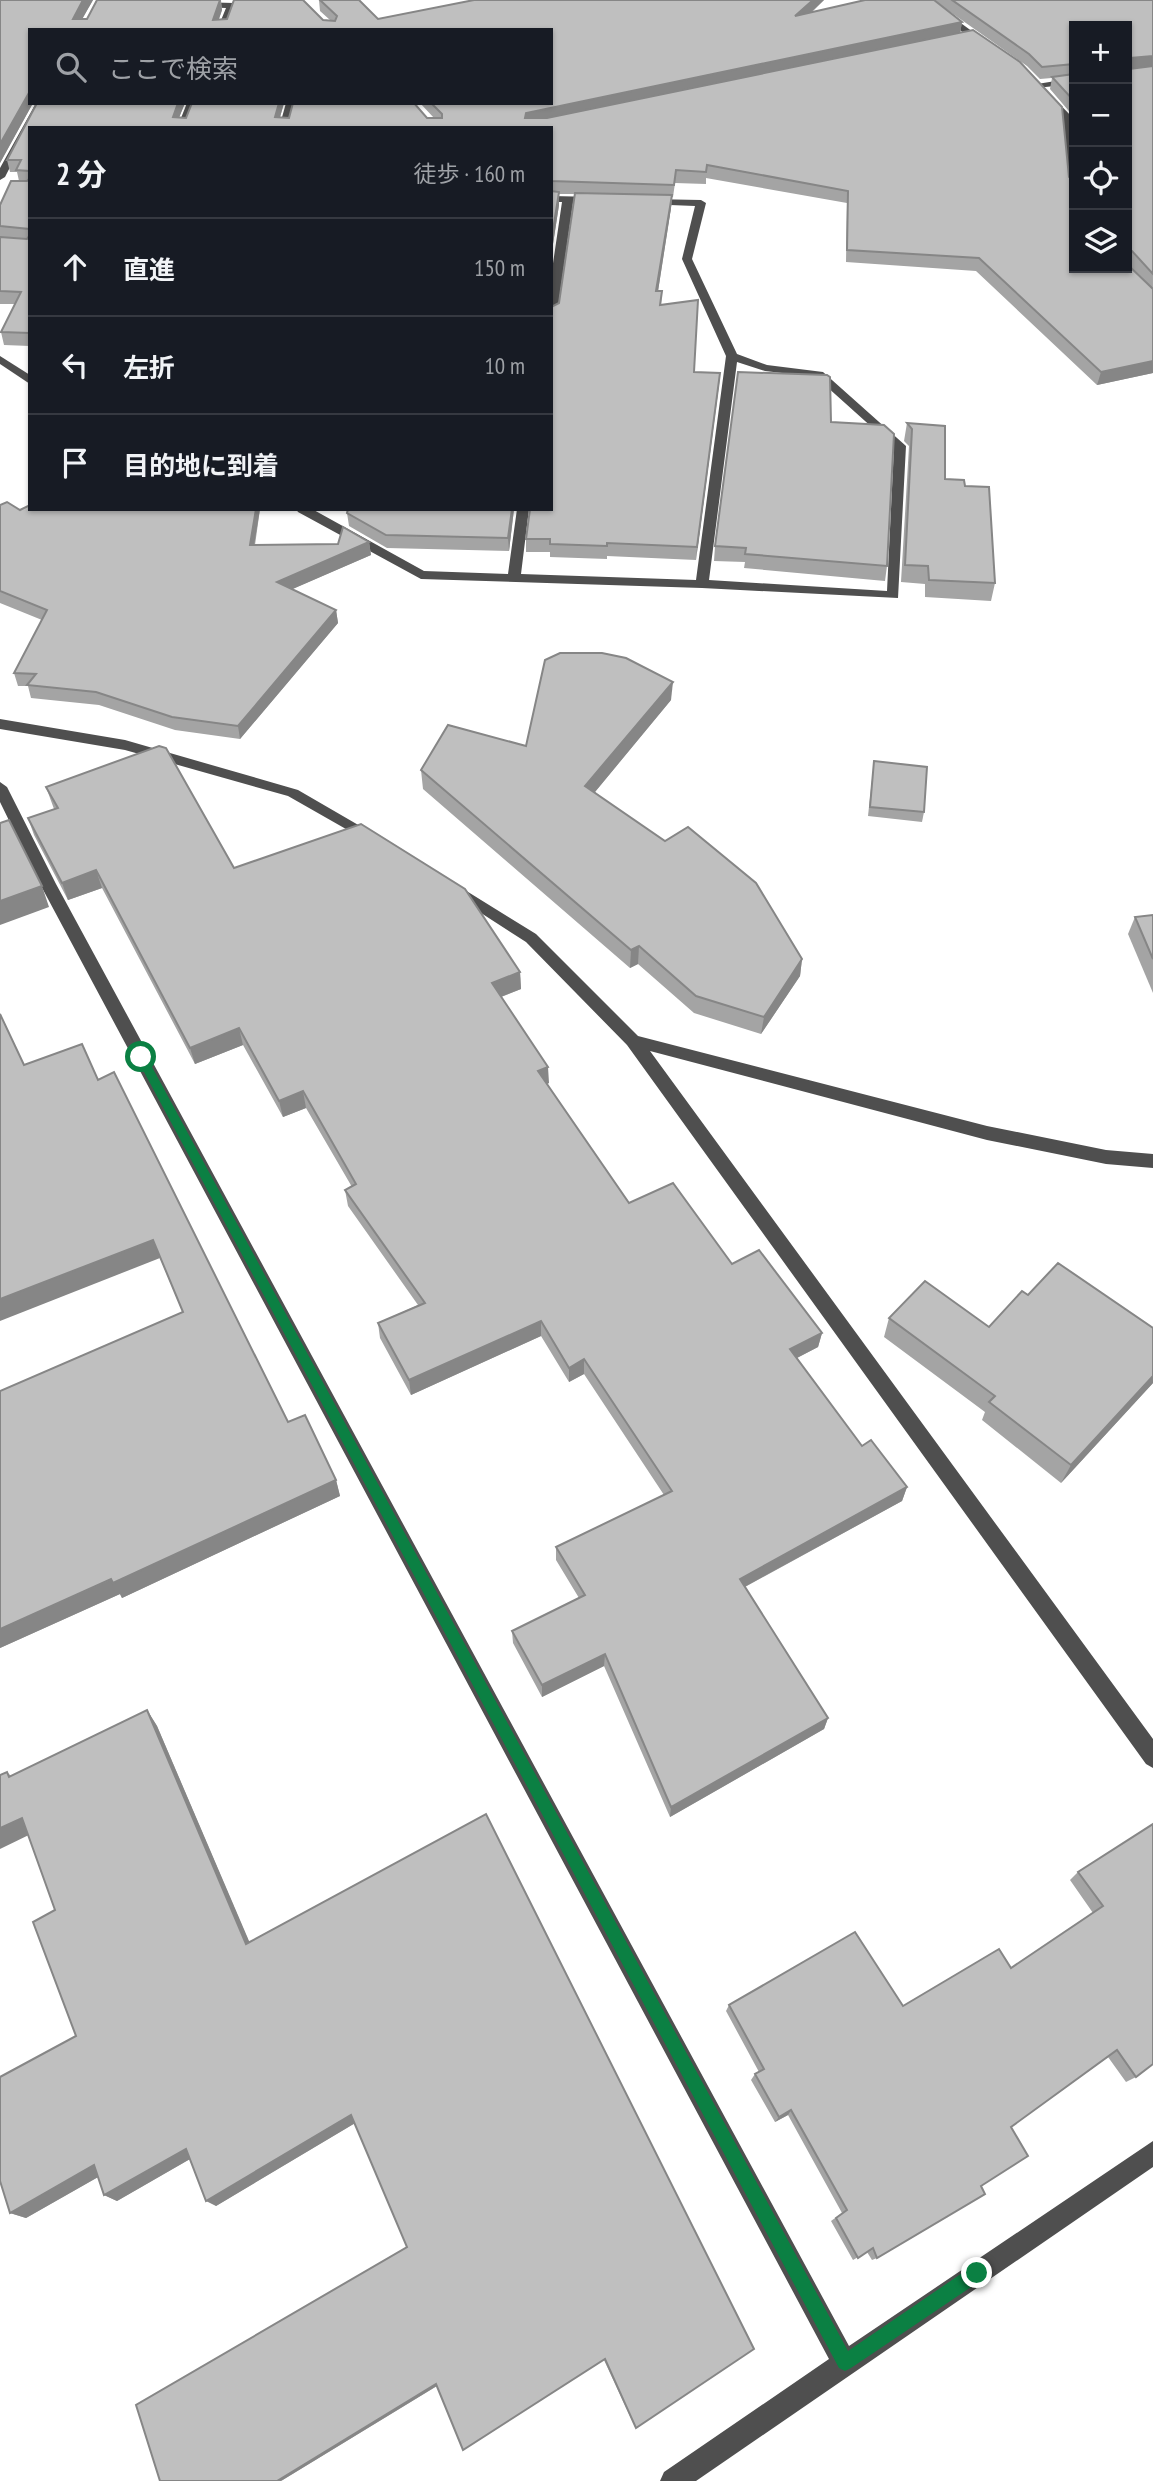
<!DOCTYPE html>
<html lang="ja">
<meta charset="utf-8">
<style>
:root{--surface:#171b24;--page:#20242c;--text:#f1f3f6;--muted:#9ea1a6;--line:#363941}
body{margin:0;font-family:"PT Sans Narrow","Noto Sans JP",sans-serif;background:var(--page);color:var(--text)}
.controls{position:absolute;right:21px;top:21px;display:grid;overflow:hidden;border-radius:0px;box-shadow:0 2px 5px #0004}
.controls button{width:63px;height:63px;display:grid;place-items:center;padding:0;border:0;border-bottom:2px solid var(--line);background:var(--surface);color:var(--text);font:35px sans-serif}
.stop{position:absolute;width:21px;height:21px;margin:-16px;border:5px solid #0b8043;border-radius:50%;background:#fff}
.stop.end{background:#0b8043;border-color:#fff;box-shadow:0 2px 7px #0008}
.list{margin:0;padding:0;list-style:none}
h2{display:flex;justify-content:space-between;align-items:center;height:91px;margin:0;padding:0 28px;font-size:30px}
h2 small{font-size:23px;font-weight:400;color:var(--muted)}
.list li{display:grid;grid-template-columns:46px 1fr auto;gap:21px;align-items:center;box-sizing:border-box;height:98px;padding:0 28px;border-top:2px solid var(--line)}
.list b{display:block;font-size:26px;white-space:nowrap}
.list em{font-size:23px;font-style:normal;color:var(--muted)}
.icon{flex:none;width:38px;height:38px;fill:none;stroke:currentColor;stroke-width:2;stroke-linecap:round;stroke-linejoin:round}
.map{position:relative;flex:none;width:1153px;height:2481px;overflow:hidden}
.search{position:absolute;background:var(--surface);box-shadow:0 2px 5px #0004;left:28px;top:28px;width:525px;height:77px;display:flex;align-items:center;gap:18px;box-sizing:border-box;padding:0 24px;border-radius:0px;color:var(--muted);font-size:26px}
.panel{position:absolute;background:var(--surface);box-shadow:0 2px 5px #0004;left:28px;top:126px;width:525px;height:385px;border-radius:0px}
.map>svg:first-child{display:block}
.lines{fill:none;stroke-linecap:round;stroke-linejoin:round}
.minor{fill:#4f4f4f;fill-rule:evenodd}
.wall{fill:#a4a4a4;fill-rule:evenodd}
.shaded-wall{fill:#868686}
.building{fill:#bfbfbf;stroke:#868686;stroke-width:2}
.route{fill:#0b8043}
</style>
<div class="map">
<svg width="1153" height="2481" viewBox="0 0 1153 2481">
<rect width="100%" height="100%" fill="#fff"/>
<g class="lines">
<g class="minor">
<path d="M919,0H929L991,45L983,47Z"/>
<path d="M196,2L234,3L226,30H217L226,8L199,7L196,6Z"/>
<path d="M1074,78V84L1036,88L1031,85Z"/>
<path d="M1044,94H1050L1072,117L1074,192L1069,189L1062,118L1044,98Z"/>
<path d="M36,103H46L30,128L5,177L0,180V168Z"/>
<path d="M187,103H197L187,128H177Z"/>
<path d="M286,103H296L289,128H279Z"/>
<path d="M551,196L597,197L602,200L597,203H573L557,315L551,318V277L562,202H551Z"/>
<path d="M649,199L701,200L706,203L692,259L737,354L767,365L823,372L906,446L898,598L702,588L421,579L298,512L296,509H312L424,571L508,574L517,509H529L521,574L696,580L726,356L682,259L695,206L645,204V200ZM737,362L765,371L816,377L894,447L887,591L709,580Z"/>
<path d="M0,356L30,375V384L0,364Z"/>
<path d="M0,719L125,740L298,790L379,837L377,841H367L288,796L125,750L0,729Z"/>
<path d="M0,782L7,787L56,884L849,2346L1153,2141V2167L696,2481H660L664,2472L829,2359L40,884L0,802Z"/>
<path d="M452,882L536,934L638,1036L987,1126L1106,1150L1153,1154V1168L1106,1164L987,1140L650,1051L1153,1739V1768L1146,1764L627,1045L526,942L447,891L444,887L447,883Z"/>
</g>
</g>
<g class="wall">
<path d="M0,0H93L82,19H87L97,0H221L222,10L219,19H227L233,1V0H303L323,20H330L320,11L319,0H359L378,19L474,0H824L811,13L865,0H1153V373L1097,385L976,271L846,262L847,203L706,178V184L675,183L673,197H672L671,208L658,291H662L661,305L698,300L694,372L720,373L696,560L607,556V559L550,557V552H526V539L530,509H551V307L559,303L575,194H559V205L551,257V128H30V346L4,345L1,332L15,304H0V205L11,181H19L17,172H10L7,160L37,103H185L179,117L186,118L192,103H284L280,117L289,118L293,103H414L427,118H434L420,103H551V30H30V103H33L0,163ZM939,4L1027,66L1040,79L1052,78L1050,89L1074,117V26H1127V268H1074V180L1069,177L1062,107L1020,62L973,30L960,33L962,22Z"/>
<path d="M831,422L887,566L885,581L744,568L745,562L714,561L715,546Z"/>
<path d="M907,423L945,426V479L965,486L995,583L991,601L925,597V584L901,582L909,446L904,441Z"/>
<path d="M0,505L20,510L30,509H260L255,545L338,544L369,542L371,555L292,589L336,610L338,623L240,739L175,730L99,705L31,698L28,686H18L14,673L42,620L0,603Z"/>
<path d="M514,509L509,551L387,548L349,526L347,513Z"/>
<path d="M671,700L595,792L802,959L800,976L761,1034L694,1013L638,964L630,968L423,789L421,770L526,746Z"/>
<path d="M874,761L924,812L922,822L868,816Z"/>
<path d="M46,787L234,868L520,972L521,989L501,997L549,1083L547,1084L629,1203L732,1264L822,1333L818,1347L797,1358L862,1446L907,1487L902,1501L745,1587L828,1718L824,1729L670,1817L604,1666L542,1697L513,1643L512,1631L579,1598L556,1560V1547L664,1495L584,1374L569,1382L541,1336L411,1395L380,1338L378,1323L418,1305L348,1206L345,1190L352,1187L306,1108L283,1117L243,1045L195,1064L102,888L68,900L34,835L28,818L54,809Z"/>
<path d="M1153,915V993L1128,934L1135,917Z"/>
<path d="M24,1065L98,1080L288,1422L336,1480L340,1496L122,1598L120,1594L0,1648V1391L183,1313L160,1258Z"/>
<path d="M1028,1295L1153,1328V1383L1061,1483L982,1420L985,1412L884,1337L889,1318L989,1327Z"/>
<path d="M147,1710L157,1726L249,1942L486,1814L636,2428L635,2427L604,2360L437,2386L281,2481L407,2247L355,2123L216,2206L190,2159L117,2201L104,2195L98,2177L26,2218L10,2213L76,2036L55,1910L28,1835L7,1772L11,1776Z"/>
<path d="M1153,1824L1136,2077L1126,2082L1108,2057L1011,2127L981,2186L877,2258L872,2260L867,2252L853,2260L831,2221L842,2213L788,2115L775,2122L751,2080L755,2074L759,2072L726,2011L729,2005L903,2006L1011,1968L1093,1913L1070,1880L1078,1872Z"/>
</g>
<g class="shaded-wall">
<path d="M83,0H93L76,30L73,19Z"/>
<path d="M220,0L222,10L215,30L213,20Z"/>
<path d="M813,0H824L794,28L795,16Z"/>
<path d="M962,22L960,34L526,125L525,118L526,113Z"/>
<path d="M1153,56V67L1127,70V61L1130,58Z"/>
<path d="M30,91V103H33L0,163V144Z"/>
<path d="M178,103H185L175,128L173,117Z"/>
<path d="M279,103H284L277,128L275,117Z"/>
<path d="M559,192V205L551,257V243Z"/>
<path d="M672,195L671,208L656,304V291Z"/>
<path d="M1132,251L1129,264L1127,265V252Z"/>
<path d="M1153,361V373L1097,385L1101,372Z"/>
<path d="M720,373L719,385L696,560L697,547Z"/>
<path d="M256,509H260L252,558L250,545Z"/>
<path d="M512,509H514L509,551L508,538Z"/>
<path d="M369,542L371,555L279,595L277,582Z"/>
<path d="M336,610L338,623L240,739L238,726Z"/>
<path d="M673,682L671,700L585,804V786Z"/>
<path d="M96,870L102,888L68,900L62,883Z"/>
<path d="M42,886L49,907L0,925V901Z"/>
<path d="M639,946L638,964L630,968L631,950Z"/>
<path d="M802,959L800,976L761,1034L764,1017Z"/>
<path d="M520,972L521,989L493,1000L492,983Z"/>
<path d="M239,1028L243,1045L195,1064L190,1048Z"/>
<path d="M548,1067L549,1083L538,1087V1071Z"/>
<path d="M303,1091L306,1108L283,1117L279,1101Z"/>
<path d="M153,1240L160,1258L0,1321V1299Z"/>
<path d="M541,1321V1336L411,1395L409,1380Z"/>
<path d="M822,1333L818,1347L787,1363L790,1349Z"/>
<path d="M584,1359V1374L569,1382V1368Z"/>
<path d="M1153,1376V1383L1061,1483L1071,1465Z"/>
<path d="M336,1480L340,1496L122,1598L120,1594L0,1648V1629Z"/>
<path d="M907,1487L902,1501L737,1591L740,1579Z"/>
<path d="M605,1654L604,1666L542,1697V1685Z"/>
<path d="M147,1710L157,1726L255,1955L246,1944Z"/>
<path d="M828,1718L824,1729L670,1817L671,1807Z"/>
<path d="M22,1818L35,1832L0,1849V1828Z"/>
<path d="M791,2110L788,2115L775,2122L779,2117Z"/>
<path d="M351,2115L357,2122L216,2206L206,2201Z"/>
<path d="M186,2149L197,2155L117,2201L104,2195Z"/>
<path d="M94,2165L107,2172L26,2218L10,2213Z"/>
<path d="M436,2384H440L281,2481H277Z"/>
</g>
<g class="building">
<path d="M0,0H83L73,19H87L97,0H220L213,20L227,19L234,0H303L323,20L335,21L337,16L320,0H359L378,19L474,0H813L795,16L865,0H934L962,22L526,113L525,118H547L973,30L1020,62L1062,107L1069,177L1074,180V268H1127V264L1153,289V361L1101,372L979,258L847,250L848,191L707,165L706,172L676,170L674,185L551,181V128H30V333L1,332L21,292L0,291V237L27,239L29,236V229L0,226V205L11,181H27L30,178L29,171L16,170L21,160H7L37,103H178L173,117L186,118L192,103H279L275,117L289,118L293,103H414L427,118H442V114L431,103H551V30H30V91L0,144Z"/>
<path d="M952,0H1153V56L1130,58L1127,61L1130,69L1153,66V274L1132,251L1127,252V26H1074V64L1042,67L1029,54Z"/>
<path d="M1074,74V101L1052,77Z"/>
<path d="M551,191L559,192L551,243Z"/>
<path d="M575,193L672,195L656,291H662L660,305L698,300L694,372L720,373L697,547L607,543V546L550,544V539H526L530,509H551V307L559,303Z"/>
<path d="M738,372L827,375L830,377L831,422L884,425L894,434L887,566L745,554L746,548L715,546Z"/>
<path d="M907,423L945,426V479L964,480L965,486L989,487L995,583L929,580L928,566L905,565L912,429Z"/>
<path d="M7,502L20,510L30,505V509H256L250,545L338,544L343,527L369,542L277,582L336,610L238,726L172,717L96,692L27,685L36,674L14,673L47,610L0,591V505Z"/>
<path d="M348,509H512L508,538L386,535L347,513Z"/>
<path d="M560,653H602L626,658L673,682L585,786L665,841L688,827L756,883L802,959L764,1017L696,996L639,946L631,950L421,770L448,725L526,746L545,660Z"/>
<path d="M159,746L166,748L234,868L361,824L465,889L520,972L492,983L548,1067L538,1071L629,1203L673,1183L732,1264L759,1250L822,1333L790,1349L862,1446L871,1440L907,1487L740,1579L828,1718L671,1807L605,1654L542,1685L512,1631L585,1595L556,1547L672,1491L584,1359L569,1368L541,1321L409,1380L378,1323L425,1303L345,1190L356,1184L303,1091L279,1101L239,1028L190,1048L96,870L62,883L28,818L58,808L46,787Z"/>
<path d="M874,761L927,767L924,812L870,807Z"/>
<path d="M9,820L42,886L0,901V823Z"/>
<path d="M1153,915V959L1135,917Z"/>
<path d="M0,1014L24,1065L82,1044L98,1080L114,1072L288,1422L305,1415L336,1480L113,1583L111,1579L0,1629V1391L183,1312L153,1240L0,1299Z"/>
<path d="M1058,1263L1153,1328V1376L1071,1465L989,1402L995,1396L889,1318L925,1281L989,1327L1022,1291L1028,1295Z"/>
<path d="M147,1710L246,1944L486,1814L754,2349L636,2428L605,2359L463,2450L436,2384L277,2481H160L136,2405L407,2247L351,2115L206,2201L186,2149L104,2195L94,2165L10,2213L0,2181V2077L76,2036L33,1922L55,1910L22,1818L0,1828V1775L7,1772L9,1777Z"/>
<path d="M1153,1824V2064L1136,2077L1117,2050L1011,2127L1028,2156L981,2186L985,2194L877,2258L873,2248L858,2258L836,2218L847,2210L791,2110L779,2117L755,2074L764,2069L729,2005L855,1932L903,2006L999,1949L1011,1968L1103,1906L1078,1872Z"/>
</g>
<path class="route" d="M141,1053L145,1054L848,2351L971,2267L977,2265L983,2267L985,2273L983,2279L851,2368L845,2371L839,2368L136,1057Z"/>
</svg>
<div class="controls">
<button>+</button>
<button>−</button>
<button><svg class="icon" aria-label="locate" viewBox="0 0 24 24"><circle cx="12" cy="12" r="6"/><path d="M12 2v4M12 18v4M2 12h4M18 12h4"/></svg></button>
<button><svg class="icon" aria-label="layers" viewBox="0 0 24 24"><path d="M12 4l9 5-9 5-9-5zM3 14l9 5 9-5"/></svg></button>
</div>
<div class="stop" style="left:141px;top:1057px"></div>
<div class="stop end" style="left:977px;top:2273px"></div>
<div class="search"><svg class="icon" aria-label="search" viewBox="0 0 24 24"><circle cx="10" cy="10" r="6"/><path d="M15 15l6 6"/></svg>ここで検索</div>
<section class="panel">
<h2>2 分<small>徒歩 · 160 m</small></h2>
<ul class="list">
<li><svg class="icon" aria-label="ahead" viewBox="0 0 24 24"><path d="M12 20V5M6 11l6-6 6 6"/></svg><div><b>直進</b></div><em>150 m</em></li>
<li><svg class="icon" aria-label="left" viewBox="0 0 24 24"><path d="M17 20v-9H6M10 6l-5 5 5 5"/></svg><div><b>左折</b></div><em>10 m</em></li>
<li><svg class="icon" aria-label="arrive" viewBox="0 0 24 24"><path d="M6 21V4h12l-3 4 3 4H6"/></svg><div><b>目的地に到着</b></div></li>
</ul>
</section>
</div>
